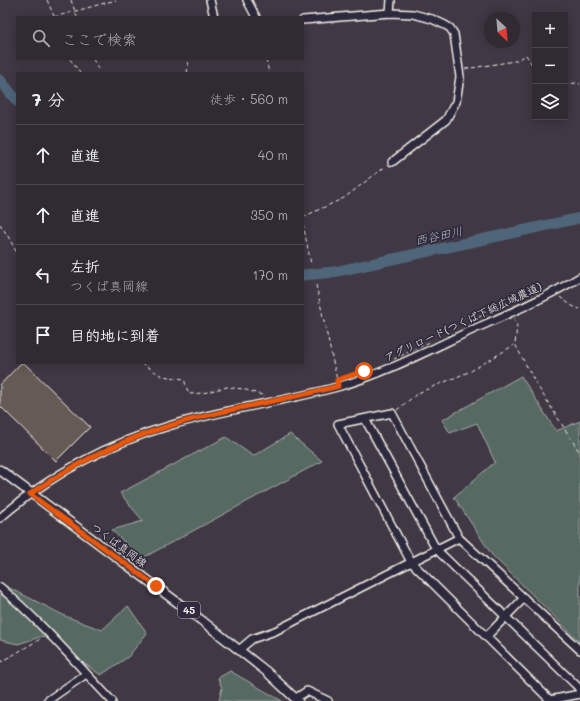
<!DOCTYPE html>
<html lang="ja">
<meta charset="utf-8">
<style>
:root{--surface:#302a33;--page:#38323b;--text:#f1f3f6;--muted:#a8a7ac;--line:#4b464e}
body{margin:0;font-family:Mali,"Klee One",sans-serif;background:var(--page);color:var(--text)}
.controls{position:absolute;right:12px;top:12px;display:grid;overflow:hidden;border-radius:0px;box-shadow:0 2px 10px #0003}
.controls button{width:36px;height:36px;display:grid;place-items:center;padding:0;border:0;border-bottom:1px solid var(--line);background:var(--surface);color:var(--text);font:20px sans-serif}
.compass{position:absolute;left:484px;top:12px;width:36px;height:36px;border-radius:50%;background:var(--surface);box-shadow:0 2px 10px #0003;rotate:154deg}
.stop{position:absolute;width:12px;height:12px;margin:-9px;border:3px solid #ea580c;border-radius:50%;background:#fff}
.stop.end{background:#ea580c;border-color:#fff;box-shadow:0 1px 4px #0008}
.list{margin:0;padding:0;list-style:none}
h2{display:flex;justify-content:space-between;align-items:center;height:52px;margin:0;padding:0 16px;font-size:17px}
h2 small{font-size:13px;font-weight:400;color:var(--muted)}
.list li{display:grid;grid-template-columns:26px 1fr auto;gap:12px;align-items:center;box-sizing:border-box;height:60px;padding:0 16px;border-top:1px solid var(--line)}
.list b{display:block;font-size:15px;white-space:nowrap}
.list p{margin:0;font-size:13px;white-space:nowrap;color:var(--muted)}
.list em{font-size:13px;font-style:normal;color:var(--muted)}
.icon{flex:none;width:22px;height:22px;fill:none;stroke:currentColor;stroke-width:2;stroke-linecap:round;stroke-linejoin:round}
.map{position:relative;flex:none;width:580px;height:701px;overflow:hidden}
.search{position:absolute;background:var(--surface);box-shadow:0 2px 10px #0003;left:16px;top:16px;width:288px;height:44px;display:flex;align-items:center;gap:10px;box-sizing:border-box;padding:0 14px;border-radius:0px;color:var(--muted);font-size:15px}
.panel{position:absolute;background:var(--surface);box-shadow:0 2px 10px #0003;left:16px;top:72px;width:288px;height:292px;border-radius:0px}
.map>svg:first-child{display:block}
.green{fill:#576962;stroke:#a6ada5}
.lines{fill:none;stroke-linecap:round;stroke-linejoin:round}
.river{stroke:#4f667a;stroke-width:11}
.building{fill:#665a55;stroke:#f4f1e8}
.minor-casing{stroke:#f4f1e8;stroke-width:10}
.major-casing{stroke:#f4f1e8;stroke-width:11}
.path{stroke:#f4f1e8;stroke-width:1;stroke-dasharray:4 3;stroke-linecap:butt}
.minor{stroke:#2f2a3d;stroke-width:7}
.major{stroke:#2f2a3d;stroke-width:8}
.route{stroke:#ea580c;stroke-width:5}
.labels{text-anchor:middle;stroke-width:3.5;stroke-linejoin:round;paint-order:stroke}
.shield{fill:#2f2a3d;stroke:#b9b5b5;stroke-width:1}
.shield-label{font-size:10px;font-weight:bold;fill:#f4f1e8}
.street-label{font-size:11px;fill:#f4f1e8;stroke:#2f2a3d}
.water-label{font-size:12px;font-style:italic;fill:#b2b9bc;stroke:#2f2a3d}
</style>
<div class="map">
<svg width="580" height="701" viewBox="0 0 580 701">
<rect width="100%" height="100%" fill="#403844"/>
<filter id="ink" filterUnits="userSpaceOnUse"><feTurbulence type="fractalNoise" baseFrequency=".025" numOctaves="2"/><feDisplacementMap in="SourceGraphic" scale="8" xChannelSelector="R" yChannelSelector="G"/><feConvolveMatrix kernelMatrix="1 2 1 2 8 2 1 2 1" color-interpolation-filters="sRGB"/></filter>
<g filter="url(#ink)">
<g class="green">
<path d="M521,376L556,431L580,421V642L492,555L454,497L495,462L477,423L450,433L442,420Z"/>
<path d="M290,434L322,461L141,559L112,530L143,521L120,493L226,437L253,456Z"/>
<path d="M0,583L65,616L102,630L128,606L147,633L128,657L101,675L43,636L18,644L0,640Z"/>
<path d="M230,671L282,701H219L222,688L218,678Z"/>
</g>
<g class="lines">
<g class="river">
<path d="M0,80L17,101"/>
<path d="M303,275L334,272L580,218"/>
</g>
</g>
<path class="building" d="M21,363H24L90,427L56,461L0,406V385Z"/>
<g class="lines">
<defs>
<g id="minor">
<path d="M210,0L214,17"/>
<path d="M247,0L256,17"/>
<path d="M390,13L391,0"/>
<path d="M303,20L390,13L413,14L432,19L445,25L450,28L454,34L460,77L456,102L453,107L446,120L392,162"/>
<path d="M365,419L436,549L580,689"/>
<path d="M0,518C50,475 109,443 172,425C226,409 282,402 337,387C384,374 427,351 472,330C508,314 546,298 580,277"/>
<path d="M0,587C41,622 75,662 112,701"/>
<path d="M486,637L524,598"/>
<path d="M239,650L252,639L275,631L459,538"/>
<path d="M580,650L459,538L392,413L338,424L411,562L550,700L580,694"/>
<path d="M296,698L307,691L328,701"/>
<path d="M47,701L86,674"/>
</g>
<path id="major" d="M0,470L201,620L267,672L298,701"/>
</defs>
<use href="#minor" class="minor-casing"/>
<use href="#major" class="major-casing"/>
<g class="path">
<path d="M47,0L54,16"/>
<path d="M71,0L77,17"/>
<path d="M54,17L116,0"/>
<path d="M70,59L80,73"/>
<path d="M93,59L98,69"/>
<path d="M266,59L269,73"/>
<path d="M465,69L515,61L526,55L535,69"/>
<path d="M187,73L189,59"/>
<path d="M565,84L576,83L580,84"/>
<path d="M303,217L344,198L386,166"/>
<path d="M0,224L9,238L17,253"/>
<path d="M303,224L311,264"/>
<path d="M316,285L337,380"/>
<path d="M560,297L572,306L580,309"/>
<path d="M514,318L517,326L515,344L535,382L580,453"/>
<path d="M473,322L496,305L508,299L537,293"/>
<path d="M394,359L432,341"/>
<path d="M141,363L162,376L184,379L188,392L190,394L203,393L227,387L243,389L265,396"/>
<path d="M397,410L418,393L471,371L514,345"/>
<path d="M0,661L1,662L42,638"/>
</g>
<use href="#minor" class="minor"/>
<use href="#major" class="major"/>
</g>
</g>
<g class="lines" filter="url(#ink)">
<path class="route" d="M156,586L30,494C74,464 121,440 172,425C226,408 283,401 338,386L337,380L364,371"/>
</g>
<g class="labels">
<rect class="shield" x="178" y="602" width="22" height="16" rx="3"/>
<g class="shield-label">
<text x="189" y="614">45</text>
</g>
<g class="street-label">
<text transform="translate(463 322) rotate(-25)" y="4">アグリロード(つくば下総広域農道)</text>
<text transform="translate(119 545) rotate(36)" y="4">つくば真岡線</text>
</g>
<g class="water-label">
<text transform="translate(439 236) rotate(-12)" y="4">西谷田川</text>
</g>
</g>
</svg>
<div class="controls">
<button>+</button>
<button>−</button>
<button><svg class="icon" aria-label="layers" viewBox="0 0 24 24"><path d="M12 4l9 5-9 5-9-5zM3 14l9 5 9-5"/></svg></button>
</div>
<svg class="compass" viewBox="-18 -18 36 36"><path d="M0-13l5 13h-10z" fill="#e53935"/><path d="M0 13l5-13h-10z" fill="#a8a7ac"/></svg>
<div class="stop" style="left:364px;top:371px"></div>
<div class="stop end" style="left:156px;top:586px"></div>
<div class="search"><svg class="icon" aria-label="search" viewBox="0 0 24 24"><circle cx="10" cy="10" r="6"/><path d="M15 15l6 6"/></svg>ここで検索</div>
<section class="panel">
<h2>7 分<small>徒歩 · 560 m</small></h2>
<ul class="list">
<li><svg class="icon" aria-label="ahead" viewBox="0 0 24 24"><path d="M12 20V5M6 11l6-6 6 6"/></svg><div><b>直進</b></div><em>40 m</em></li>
<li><svg class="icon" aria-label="ahead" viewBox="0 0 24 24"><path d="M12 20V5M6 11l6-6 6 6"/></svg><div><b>直進</b></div><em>350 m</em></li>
<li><svg class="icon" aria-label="left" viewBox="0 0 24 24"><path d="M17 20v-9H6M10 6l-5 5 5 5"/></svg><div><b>左折</b><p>つくば真岡線</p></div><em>170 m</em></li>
<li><svg class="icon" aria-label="arrive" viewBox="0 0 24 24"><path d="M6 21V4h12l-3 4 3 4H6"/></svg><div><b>目的地に到着</b></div></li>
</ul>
</section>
</div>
